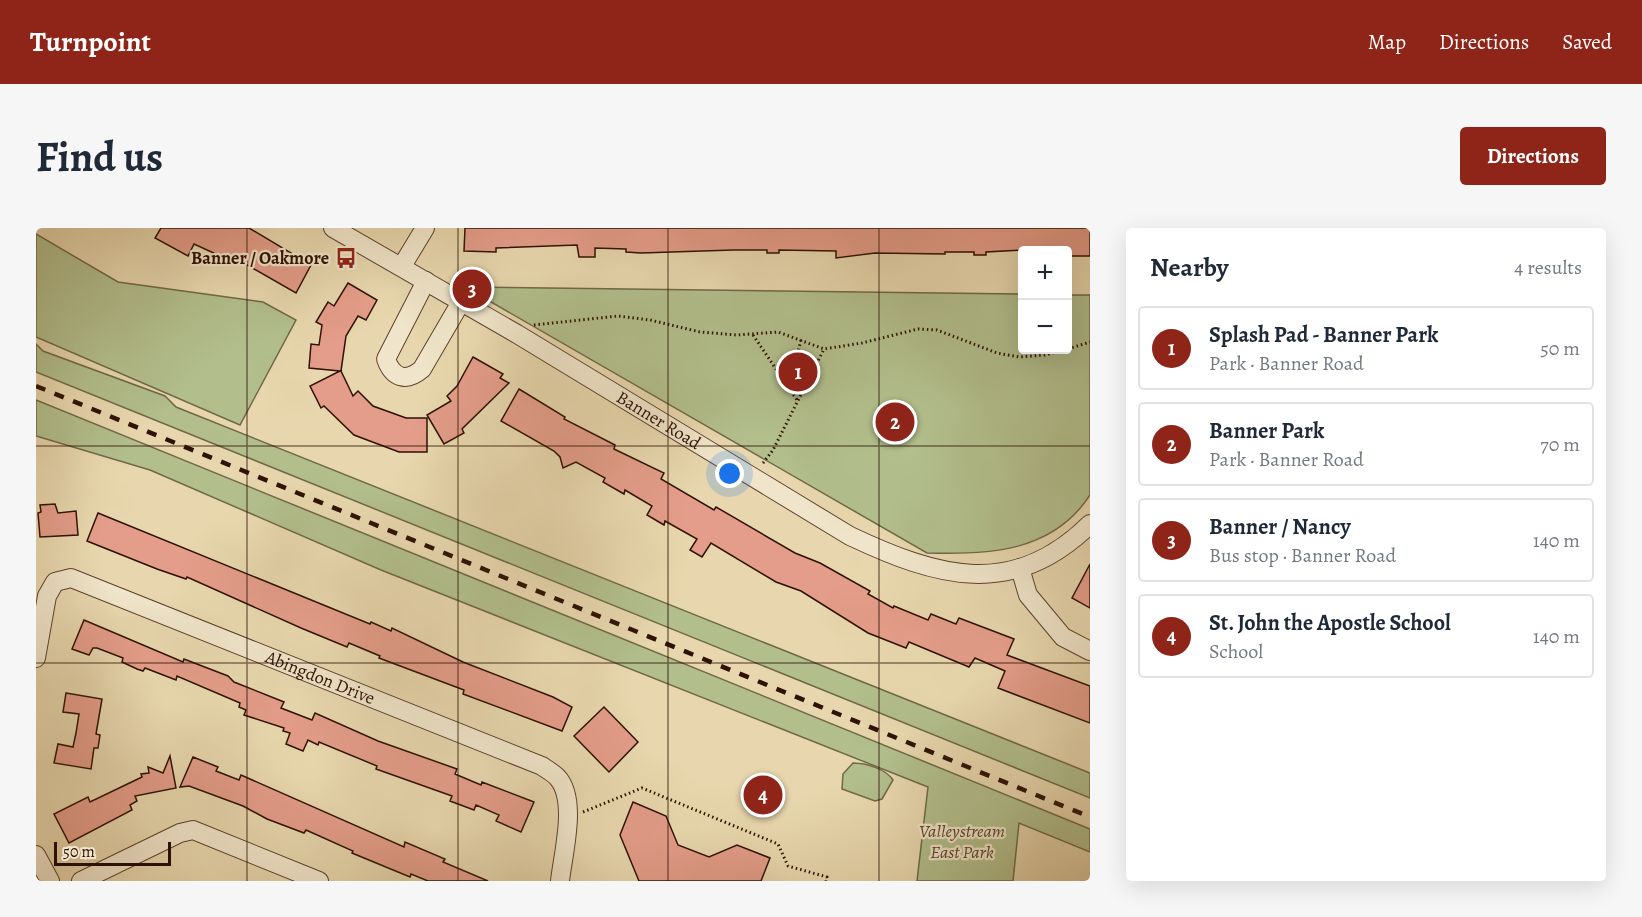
<!DOCTYPE html>
<meta charset="utf-8">
<style>
:root{--surface:#fff;--page:#f6f6f7;--text:#1f2937;--muted:#747a83;--line:#e0e1e3;--accent:#8f2418}
body{margin:0;font-family:Alegreya,serif;background:var(--page);color:var(--text)}
.controls{position:absolute;right:18px;top:18px;display:grid;overflow:hidden;border-radius:6px;box-shadow:0 6px 24px #0002}
.controls button{width:54px;height:54px;display:grid;place-items:center;padding:0;border:0;border-bottom:2px solid var(--line);background:var(--surface);color:var(--text);font:30px sans-serif}
.scale{position:absolute;left:18px;bottom:15px;width:117px;box-sizing:border-box;padding-left:6px;border:3px solid #2e1102;border-top:0;font-size:16px;line-height:21px;white-space:nowrap;color:#2e1102;-webkit-text-stroke:4px #f0e5ca;paint-order:stroke}
.you{position:absolute;left:694px;top:246px;width:21px;height:21px;margin:-15px;border:4px solid #fff;border-radius:50%;background:#1a73e8;box-shadow:0 0 0 9px #1a73e833}
.badge{display:grid;place-items:center;width:39px;height:39px;border-radius:50%;background:var(--accent);color:#fff;font-size:20px;font-weight:700}
.pin{position:absolute;translate:-50% -50%;border:3px solid #fff;box-shadow:0 2px 6px #0006}
.list{margin:0;padding:0;list-style:none}
h2{display:flex;justify-content:space-between;align-items:center;height:78px;margin:0;padding:0 24px;font-size:26px}
h2 small{font-size:20px;font-weight:400;color:var(--muted)}
.list li{display:grid;grid-template-columns:39px 1fr auto;gap:18px;align-items:center;box-sizing:border-box;height:84px;margin:0 12px 12px;padding:0 12px;border:2px solid var(--line);border-radius:6px}
.list b{display:block;font-size:22px;white-space:nowrap}
.list p{margin:0;font-size:20px;white-space:nowrap;color:var(--muted)}
.list em{font-size:20px;font-style:normal;color:var(--muted)}
.map{position:relative;flex:none;width:1054px;height:653px;overflow:hidden;border-radius:6px}
header{display:flex;align-items:center;gap:36px;box-sizing:border-box;height:84px;padding:0 30px;background:var(--accent);color:#fff}
header strong{font-size:28px}
nav{display:flex;gap:33px;margin-inline-start:auto;font-size:21px}
.intro{display:flex;align-items:center;justify-content:space-between;box-sizing:border-box;height:144px;padding:0 36px}
h1{margin:0;font-size:42px}
.button{padding:15px 27px;border-radius:6px;background:var(--accent);color:#fff;font-size:21px;font-weight:700}
main{display:flex;gap:36px;padding:0 36px}
aside{flex:1;background:var(--surface);border-radius:6px;box-shadow:0 6px 24px #0002}
.map>svg:first-child{display:block}
.green{fill:#b2bf8d;stroke:#706848;stroke-width:1.5}
.building{fill:#e49d8a;stroke:#2e1102;stroke-width:1.5}
.lines{fill:none;stroke-linecap:round;stroke-linejoin:round}
.minor-casing{stroke:#5c422d;stroke-width:20}
.path{stroke:#2e1102;stroke-width:3;stroke-dasharray:1.5 3;stroke-linecap:butt}
.minor{stroke:#f0e5ca;stroke-width:18}
.rail{stroke:#2e1102;stroke-width:4.5;stroke-dasharray:10 10;stroke-linecap:butt}
.grid{fill:none;stroke:#2e1102;stroke-width:1.5;stroke-opacity:0.55}
.labels{text-anchor:middle;stroke-width:4.5;stroke-linejoin:round;paint-order:stroke}
.poi-label{font-size:18px;font-weight:bold;fill:#2e1102;stroke:#f0e5ca;text-anchor:end}
.street-label{font-size:18px;fill:#2e1102;stroke:#f0e5ca}
.park-label{font-size:18px;font-style:italic;fill:#56452c;stroke:#f0e5ca}
</style>
<header>
<strong>Turnpoint</strong>
<nav><a>Map</a><a>Directions</a><a>Saved</a></nav>
</header>
<div class="intro"><h1>Find us</h1><a class="button">Directions</a></div>
<main>
<div class="map">
<svg width="1054" height="653" viewBox="0 0 1054 653">
<rect width="100%" height="100%" fill="#e8d7ae"/>
<filter id="stains"><feTurbulence type="fractalNoise" baseFrequency=".00333" numOctaves="4"/><feColorMatrix values="0 0 0 0 .2 0 0 0 0 .09 0 0 0 0 .02 0 0 0 .5 -.17"/></filter>
<radialGradient id="worn" r=".72"><stop offset=".6" stop-color="#630" stop-opacity="0"/><stop offset="1" stop-color="#630" stop-opacity=".3"/></radialGradient>
<g class="green">
<path d="M0,6L82,54L227,74L260,92L204,197L0,109Z"/>
<path d="M429,59L986,66L987,122H1032V67H1054V267C1017,324 953,327 891,325Z"/>
<path d="M0,116L7,123L129,168L140,179L1054,545V570L0,144Z"/>
<path d="M0,172L1054,601V624L983,595L977,653H881L892,559L345,342L114,242L0,208Z"/>
<path d="M817,535C830,535 850,541 857,552L846,571L839,573L806,561L807,546Z"/>
</g>
<g class="building">
<path d="M125,0H213L275,37L260,65L206,34L204,37L158,16L152,28L119,10Z"/>
<path d="M429,0H1054V28H1032V22H987L950,24V27H938V24H909V26L839,25L800,30V23L743,22V25H731V22H697L605,25L590,24V21L559,20V29H543L541,17L460,20V24L428,23Z"/>
<path d="M312,55L341,72L330,92L322,88L310,108L305,143L317,168L322,163L337,178L370,190H391V224H363L318,207L288,178L285,180L274,158L304,143L273,140L275,116L283,117L286,97L280,94L292,74L298,78Z"/>
<path d="M437,129L467,146L464,150L473,155L426,201L428,205L408,216L391,187L415,173L411,168L421,158Z"/>
<path d="M483,161L529,189L528,191L579,217L578,221L628,245L625,251L678,282L680,279L759,325L784,335L834,363L832,366L857,380L858,378L892,392L895,386L920,396L923,390L978,411L971,427L1054,458V495L962,460L969,443L939,430L933,439L873,414L870,420L832,405L765,363L740,354L675,315L666,329L654,322L661,311L629,293L628,297L611,287L616,278L589,262L588,266L567,254L569,250L540,234L527,240L524,229L518,223L465,193Z"/>
<path d="M19,276L22,285L40,283L42,307L4,309L2,285L5,284L4,277Z"/>
<path d="M62,285L334,396L335,394L355,403L356,400L427,434L517,469L536,479L526,503L427,466L428,462L343,430L344,428L313,415L311,419L265,400L151,349L150,351L121,341L51,313Z"/>
<path d="M1054,336V380L1036,370Z"/>
<path d="M48,392L147,434L148,431L192,448L198,454L248,474L245,480L276,492L279,485L342,513L421,541L419,546L445,557L446,554L498,574L485,604L460,593L463,587L440,577L438,582L414,573L416,568L340,541L341,538L283,514L282,517L272,512L267,523L250,516L254,505L247,503L248,500L208,487L210,482L203,479L204,475L141,448L140,452L109,440L107,443L101,441L86,434L87,430L61,420H57L53,427L36,421Z"/>
<path d="M30,465L66,471L60,506L64,507L62,520H58L55,541L18,535L22,516L37,519L40,505L43,486L27,484Z"/>
<path d="M568,479L602,514L573,544L538,508Z"/>
<path d="M134,528L140,560L99,568L101,573L94,577L96,582L33,615L18,586L52,569L54,574L106,549L105,546L113,545L112,539L127,545Z"/>
<path d="M157,529L182,539L180,543L203,552L205,547L368,619L369,614L409,631L407,634L452,653H392L375,646L374,649L316,625L317,623L270,602L268,605L231,591L207,578L153,558L144,559Z"/>
<path d="M597,574L630,588L642,617L673,629L701,617L734,630L725,653H603L584,607Z"/>
</g>
<g class="lines">
<defs>
<g id="minor">
<path id="s1" d="M297,0L481,106L814,308C901,349 977,372 1054,296"/>
<path d="M366,38L389,0"/>
<path d="M390,53L350,131C357,151 371,154 386,141L425,74"/>
<path d="M984,340L992,367L1027,409L1054,423"/>
<path id="s2" d="M0,430L11,368L19,354L35,350L506,538C510,541 517,545 521,549C542,571 527,625 524,653"/>
<path d="M0,627L14,653"/>
<path d="M45,653L144,605L157,602L283,653"/>
</g>
</defs>
<use href="#minor" class="minor-casing"/>
<g class="path">
<path d="M498,97L582,88L614,92L664,104L701,107L742,104L788,121L826,115L882,101L901,102L961,125L983,129L1009,127L1028,122"/>
<path d="M717,107L761,172"/>
<path d="M765,112L762,124L777,143"/>
<path d="M1032,121L1054,114"/>
<path d="M727,235L737,222L788,121"/>
<path d="M547,584L606,560L742,616L752,638L791,649L790,653"/>
</g>
<use href="#minor" class="minor"/>
<path class="rail" d="M0,158L1054,589"/>
</g>
<path class="grid" d="M211,0V653M422,0V653M632,0V653M843,0V653M0,218H1054M0,435H1054"/>
<defs>
<symbol id="bus-bare" viewBox="-9 -9 18 18"><path d="M-5-6H5V4H4V6H2V4H-2V6H-4V4H-5ZM-3.5-4V0h7V-4ZM-3.5 1.2v1.5H-2V1.2ZM2 1.2v1.5H3.5V1.2Z" fill="#8f2418" stroke="#f0e5ca" stroke-width="2.5" paint-order="stroke"/></symbol>
</defs>
<g fill-rule="evenodd">
<use href="#bus-bare" x="295" y="15" width="30" height="30"/>
</g>
<g class="labels">
<g class="poi-label">
<text x="293" y="36">Banner / Oakmore</text>
</g>
<g class="street-label">
<text dy="6" stroke="none"><textPath href="#s1" startOffset="378">Banner Road</textPath></text>
<text dy="6" stroke="none"><textPath href="#s2" startOffset="364">Abingdon Drive</textPath></text>
</g>
<g class="park-label">
<text x="926" y="609">Valleystream<tspan x="926" dy="21">East Park</tspan></text>
</g>
</g>
<rect width="100%" height="100%" filter="url(#stains)"/>
<rect width="100%" height="100%" fill="url(#worn)"/>
</svg>
<div class="controls">
<button>+</button>
<button>−</button>
</div>
<div class="scale">50 m</div>
<div class="you"></div>
<div class="pin badge" style="left:762px;top:144px">1</div>
<div class="pin badge" style="left:859px;top:194px">2</div>
<div class="pin badge" style="left:436px;top:61px">3</div>
<div class="pin badge" style="left:727px;top:567px">4</div>
</div>
<aside>
<h2>Nearby<small>4 results</small></h2>
<ul class="list">
<li><span class="badge">1</span><div><b>Splash Pad - Banner Park</b><p>Park · Banner Road</p></div><em>50 m</em></li>
<li><span class="badge">2</span><div><b>Banner Park</b><p>Park · Banner Road</p></div><em>70 m</em></li>
<li><span class="badge">3</span><div><b>Banner / Nancy</b><p>Bus stop · Banner Road</p></div><em>140 m</em></li>
<li><span class="badge">4</span><div><b>St. John the Apostle School</b><p>School</p></div><em>140 m</em></li>
</ul>
</aside>
</main>
